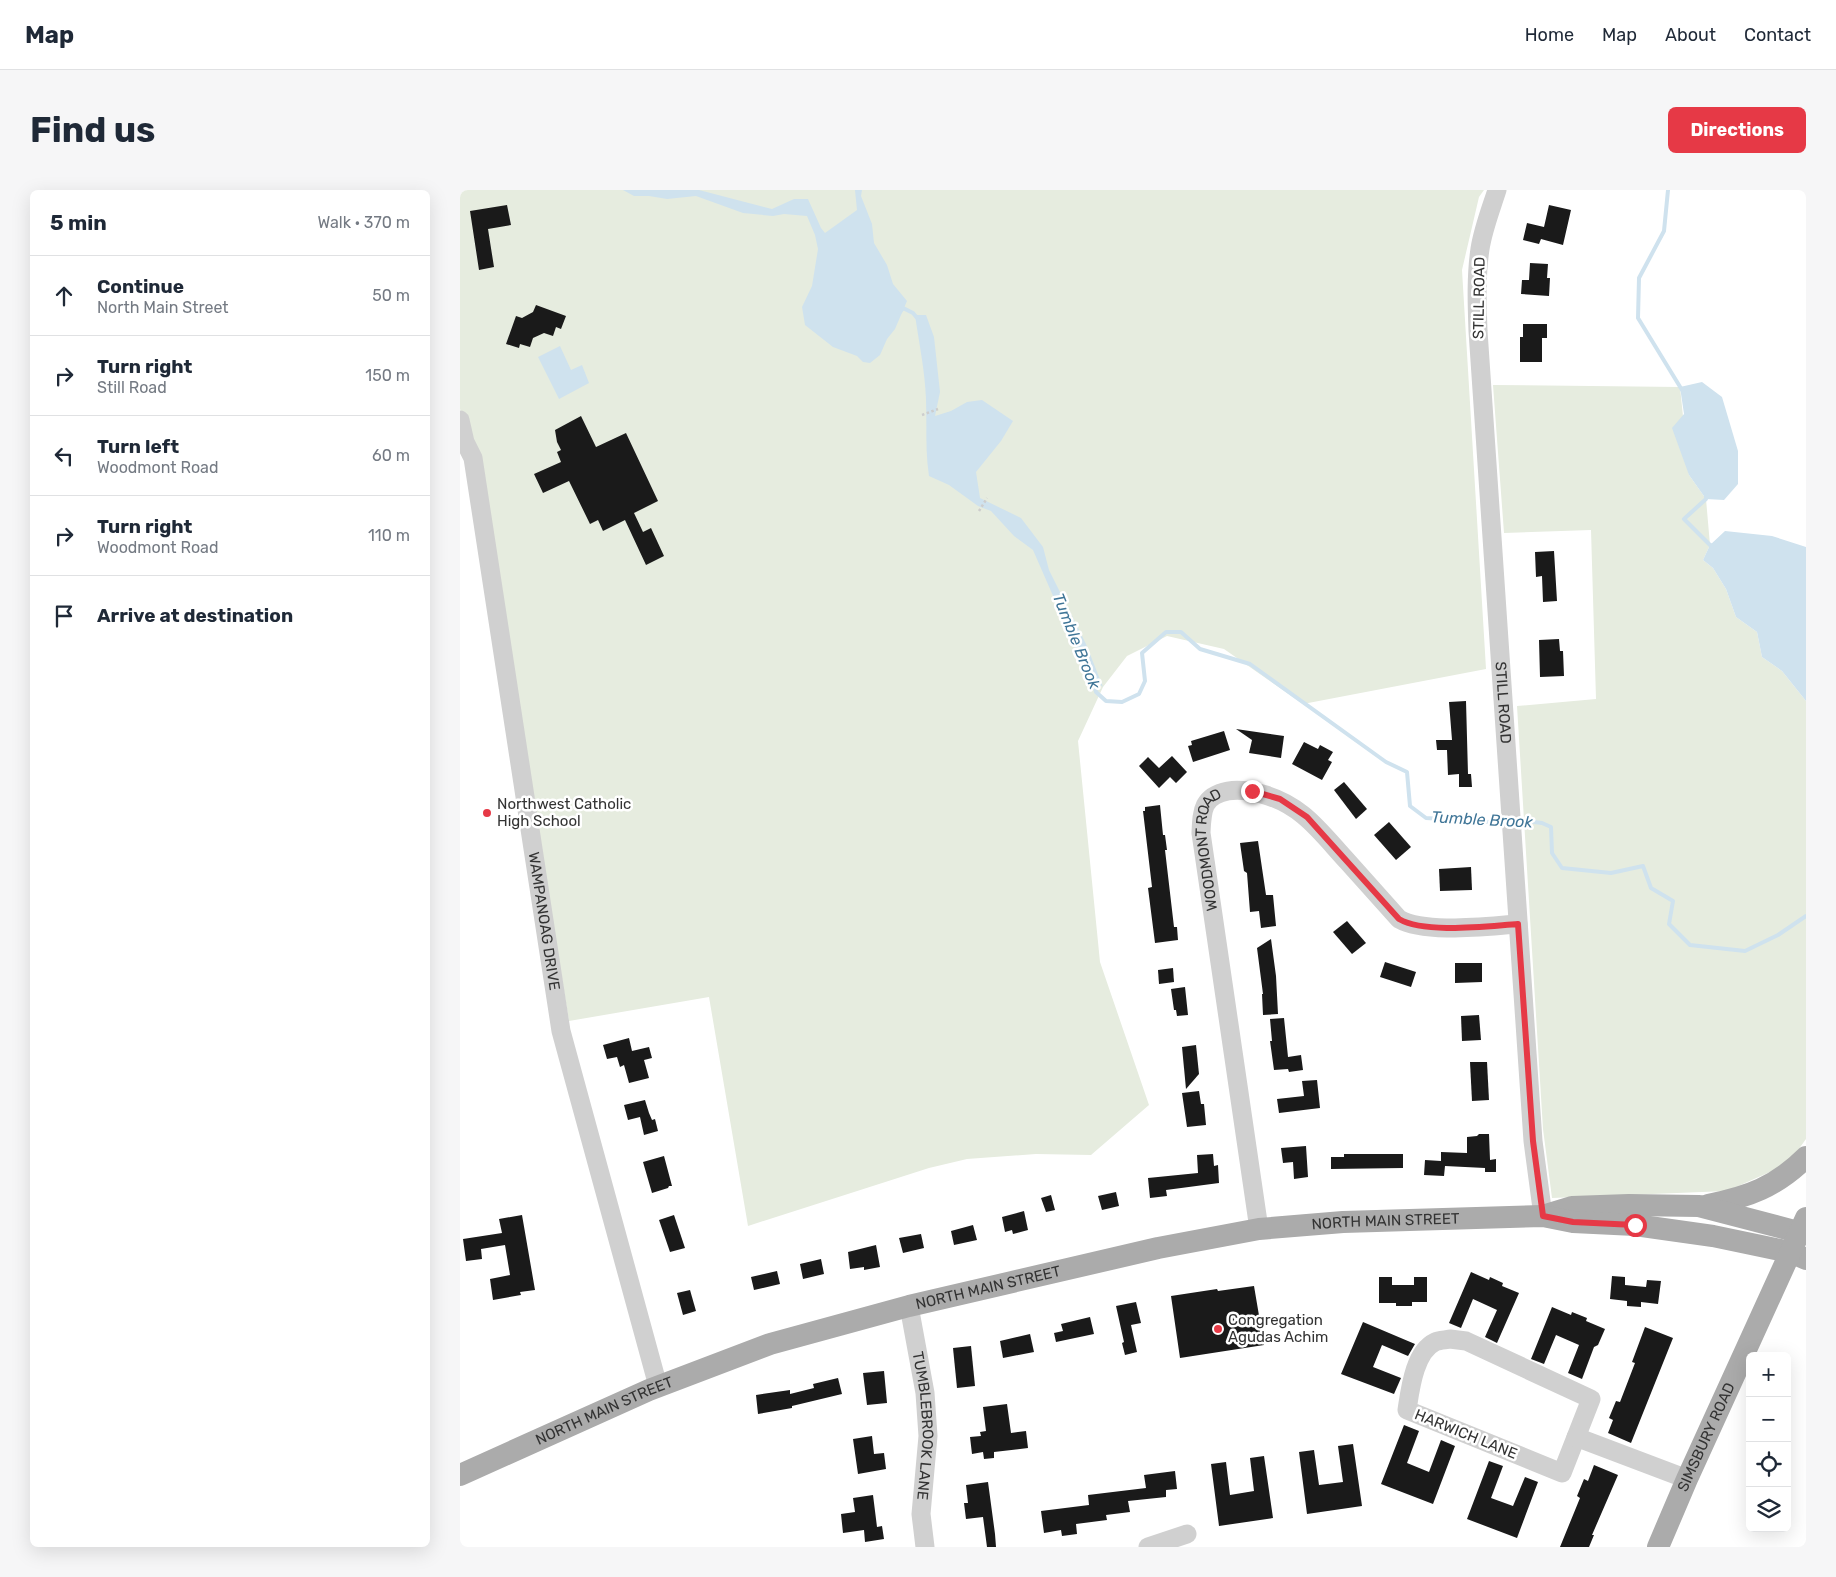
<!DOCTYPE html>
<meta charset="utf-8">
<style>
:root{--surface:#fff;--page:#f6f6f7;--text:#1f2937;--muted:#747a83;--line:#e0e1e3;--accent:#e63946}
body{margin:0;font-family:Rubik,sans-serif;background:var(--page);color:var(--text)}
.controls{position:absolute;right:15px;bottom:15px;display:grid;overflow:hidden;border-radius:8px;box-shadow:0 5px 20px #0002}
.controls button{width:45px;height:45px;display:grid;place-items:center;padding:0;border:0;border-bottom:1px solid var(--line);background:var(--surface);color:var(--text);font:25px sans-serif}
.stop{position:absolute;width:15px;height:15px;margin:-11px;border:4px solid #e63946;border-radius:50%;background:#fff}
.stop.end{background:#e63946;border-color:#fff;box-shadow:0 1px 5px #0008}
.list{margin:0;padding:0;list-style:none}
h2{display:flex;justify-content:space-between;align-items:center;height:65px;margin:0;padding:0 20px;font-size:21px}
h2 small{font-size:16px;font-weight:400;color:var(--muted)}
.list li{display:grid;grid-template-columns:32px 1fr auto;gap:15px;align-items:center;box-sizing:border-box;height:80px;padding:0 20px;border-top:1px solid var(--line)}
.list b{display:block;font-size:19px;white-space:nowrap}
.list p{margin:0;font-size:16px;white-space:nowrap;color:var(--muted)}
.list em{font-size:16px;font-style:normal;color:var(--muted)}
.icon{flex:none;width:28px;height:28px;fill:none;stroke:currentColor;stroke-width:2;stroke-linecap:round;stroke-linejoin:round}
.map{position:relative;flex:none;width:1346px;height:1357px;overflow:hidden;border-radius:8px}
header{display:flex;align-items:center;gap:30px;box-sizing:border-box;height:70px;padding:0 25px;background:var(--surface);border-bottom:1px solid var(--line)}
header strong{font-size:24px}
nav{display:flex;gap:28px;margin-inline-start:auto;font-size:18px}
.intro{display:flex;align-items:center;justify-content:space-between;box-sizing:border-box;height:120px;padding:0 30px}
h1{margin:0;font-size:35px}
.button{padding:12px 22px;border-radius:8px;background:var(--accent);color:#fff;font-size:18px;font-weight:700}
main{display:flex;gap:30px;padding:0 30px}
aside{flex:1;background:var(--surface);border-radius:8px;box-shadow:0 5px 20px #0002}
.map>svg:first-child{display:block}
.green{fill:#e6ecdf}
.water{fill:#cfe2ee}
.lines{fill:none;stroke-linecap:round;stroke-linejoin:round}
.stream{stroke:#cfe2ee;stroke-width:4}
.building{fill:#1a1a1a}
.path{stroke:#cdcdcd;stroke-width:2.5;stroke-dasharray:2.5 2.5;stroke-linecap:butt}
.minor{stroke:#d0d0d0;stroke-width:19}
.major{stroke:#ababab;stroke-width:22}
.route{stroke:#e63946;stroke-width:6}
.poi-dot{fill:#e63946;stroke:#fff;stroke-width:2}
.labels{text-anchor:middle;stroke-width:5;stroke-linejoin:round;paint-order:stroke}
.street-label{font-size:15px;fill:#333;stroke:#fff}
.poi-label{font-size:15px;fill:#333;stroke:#fff;text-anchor:start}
.water-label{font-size:16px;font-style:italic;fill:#3f7597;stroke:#fff}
</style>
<header>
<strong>Map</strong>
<nav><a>Home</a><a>Map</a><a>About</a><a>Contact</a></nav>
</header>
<div class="intro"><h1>Find us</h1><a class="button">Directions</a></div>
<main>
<aside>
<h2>5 min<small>Walk · 370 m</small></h2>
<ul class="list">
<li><svg class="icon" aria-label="ahead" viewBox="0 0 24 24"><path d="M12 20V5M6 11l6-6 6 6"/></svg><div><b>Continue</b><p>North Main Street</p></div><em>50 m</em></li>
<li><svg class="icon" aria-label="right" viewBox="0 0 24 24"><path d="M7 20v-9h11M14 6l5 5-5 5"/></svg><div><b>Turn right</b><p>Still Road</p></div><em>150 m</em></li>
<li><svg class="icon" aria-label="left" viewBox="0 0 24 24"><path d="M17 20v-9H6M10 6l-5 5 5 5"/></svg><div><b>Turn left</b><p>Woodmont Road</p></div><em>60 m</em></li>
<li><svg class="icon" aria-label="right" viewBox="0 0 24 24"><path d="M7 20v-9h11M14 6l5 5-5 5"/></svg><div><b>Turn right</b><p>Woodmont Road</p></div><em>110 m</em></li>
<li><svg class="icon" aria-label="arrive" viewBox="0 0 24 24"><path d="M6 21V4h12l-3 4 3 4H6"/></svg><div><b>Arrive at destination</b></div></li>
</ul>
</aside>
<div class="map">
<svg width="1346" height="1357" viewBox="0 0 1346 1357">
<rect width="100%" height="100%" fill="#fff"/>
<g class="green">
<path d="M0,0H1024L1019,7L1002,80L1026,479L843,514L764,459L707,446L667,466L643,497L618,551L640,772L689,915L631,965L576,964L507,969L469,978L288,1036L249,807L109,831L15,259L0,219Z"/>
<path d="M1033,195L1220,197L1229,285L1246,309L1250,355L1243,370L1253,378L1266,399L1276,427L1297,442L1302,467L1322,481L1346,511V949L1328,974L1267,1001L1092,1008L1083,939L1057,516L1136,509L1131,340L1044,343Z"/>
</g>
<g class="water">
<path d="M163,0H239L312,19L334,9H348L361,38L365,43L397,20L395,0H402L401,6L412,34L414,53L427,75L433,94L447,111L435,139L427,149L420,165L410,173L403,172L397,166L373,157L345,135L342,117L352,96L358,59L355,45L347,26L324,24L313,26L283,23L236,6L207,9L189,6H174Z"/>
<path d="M455,125H466L474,147L480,202L475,226L491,221L507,212L522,210L553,231L541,251L516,282L520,308L561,328L583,357L589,380L626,454L643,497L622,479L618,463L573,360L554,346L531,321L518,316L489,295L469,286C465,260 467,235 466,209C465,181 459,153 455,125Z"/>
<path d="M100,156L111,180L122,175L129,193L99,209L78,167Z"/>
<path d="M1242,192L1262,207L1278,261V294L1264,310L1246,309L1229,285L1212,238L1224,224L1220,197Z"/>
<path d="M1265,341L1312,346L1346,357V511L1322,481L1302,467L1297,442L1276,427L1266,399L1253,378L1243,370L1250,355Z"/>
</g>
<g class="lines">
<g class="stream">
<path d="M1208,0L1204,41L1179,88L1178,128L1222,200"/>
<path d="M440,122L443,118L453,123L458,129"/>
<path d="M1246,304V309L1224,329L1250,355L1254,356"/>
<path d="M631,483L636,502L646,511L662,512L679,504L685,491L682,463L706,442H721L740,459L790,474L926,572L947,582L950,616L966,628L1029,632L1047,631"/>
<path d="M1057,630L1082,633L1091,637L1092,663L1102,678L1151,683L1183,676L1191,698L1213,711L1209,734L1230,755L1285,761L1318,745L1346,726"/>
</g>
</g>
<g class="building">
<path d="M47,15L51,35L28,39L34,77L19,80L10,21Z"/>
<path d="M1089,15L1111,20L1103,55L1081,49L1079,54L1063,50L1067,33L1084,37Z"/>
<path d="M1070,73L1088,74L1087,88H1090L1089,106L1061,104L1062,90H1069Z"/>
<path d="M76,115L106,126L101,139L96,137L93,146L84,143L73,148L70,157L60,154L59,158L46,154L56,126L62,128L73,122Z"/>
<path d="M1063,134H1087V148H1082V172H1060V147H1063Z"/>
<path d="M121,226L136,257L166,243L198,311L174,323L183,342L191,338L204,366L186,375L165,330L143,341L138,330L130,334L109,291L83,303L74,284L101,272L97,262L101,260L97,252L95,240Z"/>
<path d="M1094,361L1097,411L1083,412L1082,386L1076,387L1075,362Z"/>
<path d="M1099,449L1100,461H1103L1104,486L1080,487L1079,450Z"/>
<path d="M1006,511L1008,584H1011L1012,597H999V584L988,585L987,560H977L976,550H992L989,512Z"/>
<path d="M776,539L824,546L821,568L789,563L792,550Z"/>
<path d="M764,541L770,560L733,572L728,556L732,555L731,551Z"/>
<path d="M844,552L858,559L860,555L873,562L868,570L872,572L862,590L832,574Z"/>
<path d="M712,566L727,582L716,593L710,587L699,598L679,576L688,567L699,578Z"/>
<path d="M884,592L907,619L896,629L874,600Z"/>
<path d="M700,615L703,645H705L707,660H705L714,737H717L718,750L695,753L688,698L692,697L683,621H685V617Z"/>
<path d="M929,632L951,657L936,670L914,645Z"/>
<path d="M798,651L806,705H813L816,736L801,738L799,721L790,722L787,683L784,681L780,653Z"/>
<path d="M1011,677L1012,700L980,701L979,679Z"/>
<path d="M887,731L906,753L892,764L873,742Z"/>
<path d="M811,749L816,786L818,824L803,825L802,804H803L797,758Z"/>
<path d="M925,772L956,782L951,797L920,787Z"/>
<path d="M995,773H1022V792L995,793Z"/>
<path d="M713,778L714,792L699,794L698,780Z"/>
<path d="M725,797L728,825L717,826L716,820H714L711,799Z"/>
<path d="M1019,825L1021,850L1002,851L1001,826Z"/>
<path d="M824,828L828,867L841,865L843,880L829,882L828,879L814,880L810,851H812L810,829Z"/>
<path d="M169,848L172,861L189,857L192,868L184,870L189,888L169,893L164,875L160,877L157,867L147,869L143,855Z"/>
<path d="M736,855L739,884L726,899L722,857Z"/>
<path d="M1010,872H1027L1029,910L1012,911Z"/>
<path d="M857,890L860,918L819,923L817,909L844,906L842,891Z"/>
<path d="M739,901L741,914H744L746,935L727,937L722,903Z"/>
<path d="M185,910L189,923L192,930L195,929L198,941L184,945L180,927L168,930L164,915Z"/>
<path d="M1019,944H1029L1030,970L1036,969V982H1025V978L985,976L984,986L964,985L965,970L981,971V962L1007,963V947L1017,946Z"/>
<path d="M846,956L848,987L834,989L833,972L823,973L821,958Z"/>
<path d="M753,964L754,976L758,975L759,993L706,1000L707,1006L690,1008L688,988L738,983L737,965Z"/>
<path d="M884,964H943V978L871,979V967H884Z"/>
<path d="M204,966L212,996H209L208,998L192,1003L183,972Z"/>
<path d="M656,1002L659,1016L642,1020L638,1006Z"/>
<path d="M591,1005L595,1020L586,1022L581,1008Z"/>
<path d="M564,1021L568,1040L553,1044L552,1040L545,1042L542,1027Z"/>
<path d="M62,1025L75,1100L60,1102L61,1105L33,1110L30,1089L50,1085L45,1055L21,1059L22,1069L6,1071L3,1049L42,1043L39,1029Z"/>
<path d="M214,1025L225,1058L210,1062L199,1030Z"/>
<path d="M513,1035L517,1050L494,1055L491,1041Z"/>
<path d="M461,1044L464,1058L443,1063L439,1048Z"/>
<path d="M416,1055L420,1077L404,1080V1077L390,1079L388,1062Z"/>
<path d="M361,1069L364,1084L343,1089L340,1074Z"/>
<path d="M317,1081L320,1094L294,1100L291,1087Z"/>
<path d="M1011,1082L1029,1090L1030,1087L1043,1093L1042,1096L1059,1103L1037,1153L1025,1147L1037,1120L1013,1109L1001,1138L989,1133Z"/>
<path d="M1152,1086L1165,1087V1095L1186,1097L1187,1090L1201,1091L1198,1114L1181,1112V1117L1167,1116V1111L1150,1109Z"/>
<path d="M919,1087H932V1095H954V1087H967V1112H952V1116H936V1113H919Z"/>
<path d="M794,1096L804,1155L720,1168L711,1106L757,1099L758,1101Z"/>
<path d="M230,1100L236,1121L223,1125L217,1103Z"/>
<path d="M676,1112L681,1133L671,1135L677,1162L665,1165L662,1153L664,1152L656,1116Z"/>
<path d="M1092,1117L1111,1125L1112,1122L1127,1128L1126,1131L1145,1139L1138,1155L1134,1157L1122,1189L1108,1183L1119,1155L1096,1145L1084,1174L1071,1169Z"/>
<path d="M630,1127L634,1144L596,1152L594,1143L603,1141L601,1134Z"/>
<path d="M903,1132L955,1154L948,1166L922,1155L913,1177L941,1188L934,1204L881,1184Z"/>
<path d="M1185,1137L1213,1148L1171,1253L1148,1243L1153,1230L1149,1228L1156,1211L1160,1212L1175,1173L1172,1172Z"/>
<path d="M570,1144L574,1162L543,1168L540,1151Z"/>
<path d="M511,1156L515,1196L497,1198L493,1158Z"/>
<path d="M424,1181L427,1213L407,1215L403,1183Z"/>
<path d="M378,1188L382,1204L332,1216V1218L298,1224L296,1205L330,1200V1204L354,1198L353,1194Z"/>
<path d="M547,1214L551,1243L566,1241L568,1258L534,1262V1268L524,1269L523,1262L512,1264L510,1247L521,1246L520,1242L526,1241L523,1217Z"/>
<path d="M944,1235L959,1241L947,1273L969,1282L981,1250L995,1256L973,1314L921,1294Z"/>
<path d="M412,1246L414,1264L424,1263L426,1279L398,1284L393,1249Z"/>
<path d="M893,1254L902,1316L847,1324L839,1262L854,1260L859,1295L883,1292L878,1256Z"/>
<path d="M804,1266L813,1328L759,1336L751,1274L766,1272L770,1305L794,1301L790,1268Z"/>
<path d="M1029,1271L1043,1276L1031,1308L1053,1316L1065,1287L1078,1292L1057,1348L1007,1329Z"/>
<path d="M1134,1275L1158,1285L1132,1345H1134L1129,1357H1100L1120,1308L1117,1306L1124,1289L1128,1291Z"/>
<path d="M715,1281L717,1299L706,1300V1307L668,1311L670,1322L646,1325L647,1330L616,1334L617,1344L602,1346L601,1340L584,1343L581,1321L629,1315L628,1305L686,1298L684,1285Z"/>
<path d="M528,1292L535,1344L536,1357H527L523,1327L506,1329L504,1313H508L506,1295Z"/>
<path d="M413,1305L417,1337L422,1336L424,1349L405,1352L404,1340L383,1343L381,1324L395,1322L393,1308Z"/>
</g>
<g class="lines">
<g class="path">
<path d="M462,225L478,219"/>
<path d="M519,321L527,308"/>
</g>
<g class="minor">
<path id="s1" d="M1037,0C1031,19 1023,39 1020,59C1016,86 1017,114 1018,141L1073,951L1083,1026"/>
<path id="s2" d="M0,230L5,252L13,268L101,841L198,1196"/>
<path id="s3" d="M799,1039L741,643C742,621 742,606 768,601C780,599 791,601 802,604C843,615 861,643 888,672C905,691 922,710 939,729C965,744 1027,736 1058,734"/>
<path id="s4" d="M449,1116L465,1203L468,1246L461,1324L465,1357"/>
<path d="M990,1149L1006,1151L1131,1209L1102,1283L947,1220C950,1201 954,1162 975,1152C979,1150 986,1150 990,1149Z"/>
<path d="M1116,1247L1227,1289"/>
<path d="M688,1357L727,1344"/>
</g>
<g class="major">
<path d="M1248,1015C1288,1007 1316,997 1346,967"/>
<path d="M1089,1024L1112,1017L1169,1015L1239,1016L1346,1044"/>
<path id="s5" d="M0,1285L189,1200L310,1154L449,1116L698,1058L799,1039L883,1032L1083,1026L1113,1032L1175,1035L1253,1046L1330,1062L1346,1069"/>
<path id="s6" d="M1198,1357L1227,1289L1346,1028"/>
</g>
</g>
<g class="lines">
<path class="route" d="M792,601L820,609L847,627L939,729C965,744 1027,736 1058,734L1073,951L1083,1026L1113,1032L1175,1035"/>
</g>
<g class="poi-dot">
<circle cx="27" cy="623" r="5"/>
<circle cx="758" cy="1139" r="5"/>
</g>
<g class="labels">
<g class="street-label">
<text transform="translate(1019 108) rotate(-89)" y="5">STILL ROAD</text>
<text dy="5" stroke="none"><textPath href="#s1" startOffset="516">STILL ROAD</textPath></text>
<text dy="5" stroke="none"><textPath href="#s3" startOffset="385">WOODMONT ROAD</textPath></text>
<text dy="5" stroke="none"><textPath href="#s2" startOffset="509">WAMPANOAG DRIVE</textPath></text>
<text dy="5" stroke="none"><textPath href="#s5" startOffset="966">NORTH MAIN STREET</textPath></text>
<text dy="5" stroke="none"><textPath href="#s5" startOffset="562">NORTH MAIN STREET</textPath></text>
<text dy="5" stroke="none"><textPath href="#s5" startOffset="158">NORTH MAIN STREET</textPath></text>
<text dy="5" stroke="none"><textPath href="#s4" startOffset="121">TUMBLEBROOK LANE</textPath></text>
<text transform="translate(1006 1244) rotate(22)" y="5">HARWICH LANE</text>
<text dy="5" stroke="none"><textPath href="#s6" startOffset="120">SIMSBURY ROAD</textPath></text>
</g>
<g class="poi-label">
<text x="37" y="619">Northwest Catholic<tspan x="37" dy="17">High School</tspan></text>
<text x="768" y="1135">Congregation<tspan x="768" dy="17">Agudas Achim</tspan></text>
</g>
<g class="water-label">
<text transform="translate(617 451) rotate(68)" y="6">Tumble Brook</text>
<text transform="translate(1022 629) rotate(3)" y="6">Tumble Brook</text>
</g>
</g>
</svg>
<div class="controls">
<button>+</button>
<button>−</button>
<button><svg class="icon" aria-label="locate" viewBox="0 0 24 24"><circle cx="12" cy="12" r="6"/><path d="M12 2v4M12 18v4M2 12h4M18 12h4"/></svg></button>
<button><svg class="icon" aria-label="layers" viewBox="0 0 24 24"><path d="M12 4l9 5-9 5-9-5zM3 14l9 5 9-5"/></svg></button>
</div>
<div class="stop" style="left:1175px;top:1035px"></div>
<div class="stop end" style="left:792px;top:601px"></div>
</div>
</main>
